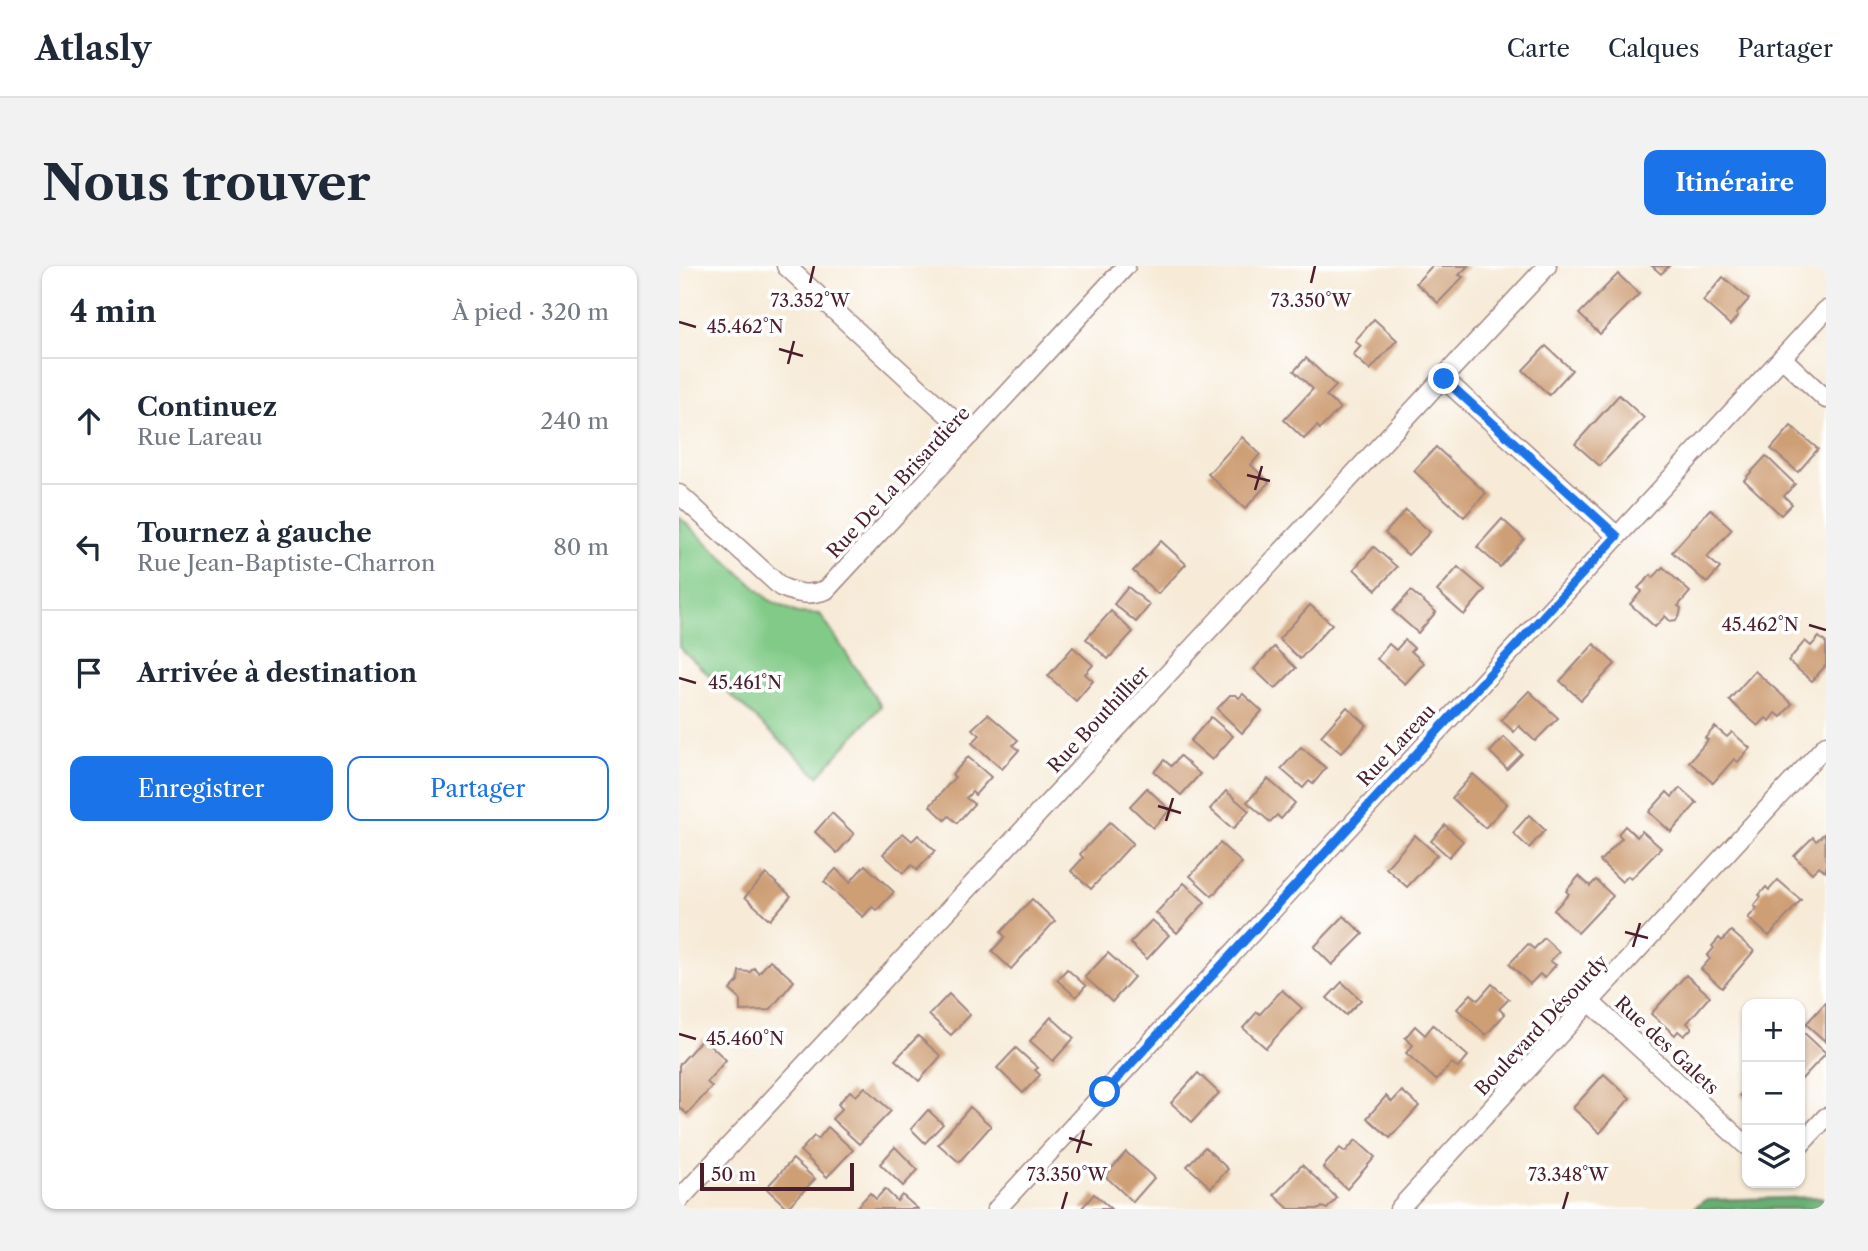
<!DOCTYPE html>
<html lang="fr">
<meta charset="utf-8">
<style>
:root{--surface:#fff;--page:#f2f2f3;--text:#1f2937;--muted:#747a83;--line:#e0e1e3;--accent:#1a73e8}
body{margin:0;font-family:"Libre Caslon Text",serif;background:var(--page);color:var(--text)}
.controls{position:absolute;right:21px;bottom:21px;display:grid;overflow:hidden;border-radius:14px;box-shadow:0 2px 5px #0004}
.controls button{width:63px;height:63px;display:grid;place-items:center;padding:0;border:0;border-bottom:2px solid var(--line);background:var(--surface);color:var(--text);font:35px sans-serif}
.scale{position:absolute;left:21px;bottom:18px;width:154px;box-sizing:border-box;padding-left:7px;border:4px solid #4a1f2b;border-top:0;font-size:19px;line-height:24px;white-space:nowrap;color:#4a1f2b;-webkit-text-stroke:5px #fff;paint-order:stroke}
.stop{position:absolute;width:21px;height:21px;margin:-16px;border:5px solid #1a73e8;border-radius:50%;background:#fff}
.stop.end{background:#1a73e8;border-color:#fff;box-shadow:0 2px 7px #0008}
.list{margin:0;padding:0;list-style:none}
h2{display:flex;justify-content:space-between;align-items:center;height:91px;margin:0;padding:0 28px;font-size:30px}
h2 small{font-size:23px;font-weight:400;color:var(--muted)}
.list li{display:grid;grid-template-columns:46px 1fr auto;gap:21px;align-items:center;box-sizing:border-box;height:126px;padding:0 28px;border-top:2px solid var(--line)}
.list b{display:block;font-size:26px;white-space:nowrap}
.list p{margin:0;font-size:23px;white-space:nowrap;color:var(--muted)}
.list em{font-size:23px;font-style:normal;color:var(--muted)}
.actions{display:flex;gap:14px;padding:21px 28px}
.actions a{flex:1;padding:16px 0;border:2px solid var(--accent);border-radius:14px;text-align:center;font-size:24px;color:var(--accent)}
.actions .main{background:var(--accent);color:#fff}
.icon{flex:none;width:38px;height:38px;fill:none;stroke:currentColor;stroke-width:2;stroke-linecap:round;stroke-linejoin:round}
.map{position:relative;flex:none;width:1147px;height:943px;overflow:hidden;border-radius:14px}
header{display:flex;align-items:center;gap:42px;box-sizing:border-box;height:98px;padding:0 35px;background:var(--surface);border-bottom:2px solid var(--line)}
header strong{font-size:33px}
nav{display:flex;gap:38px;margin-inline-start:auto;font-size:24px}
.intro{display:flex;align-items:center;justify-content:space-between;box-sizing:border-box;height:168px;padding:0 42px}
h1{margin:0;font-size:49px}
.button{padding:18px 32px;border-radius:14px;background:var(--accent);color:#fff;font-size:24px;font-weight:700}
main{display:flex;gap:42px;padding:0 42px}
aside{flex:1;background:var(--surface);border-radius:14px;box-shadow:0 2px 5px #0004}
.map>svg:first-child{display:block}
.green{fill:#81ca87;stroke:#667459;stroke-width:2}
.forest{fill:#68ae74;stroke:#596650;stroke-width:2}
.building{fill:#ce9e75}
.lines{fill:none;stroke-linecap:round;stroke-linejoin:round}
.street-casing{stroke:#a08582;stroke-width:21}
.street{stroke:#fff;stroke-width:18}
.route{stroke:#1a73e8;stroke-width:9}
.ticks{fill:none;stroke:#4a1f2b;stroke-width:2.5}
.labels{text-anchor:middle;stroke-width:7;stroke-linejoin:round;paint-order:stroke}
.street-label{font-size:19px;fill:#4a1f2b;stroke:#fff}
.ticks-label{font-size:18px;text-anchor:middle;fill:#4a1f2b;stroke:#fff;stroke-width:7;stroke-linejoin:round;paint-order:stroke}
</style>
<header>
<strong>Atlasly</strong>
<nav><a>Carte</a><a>Calques</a><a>Partager</a></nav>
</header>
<div class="intro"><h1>Nous trouver</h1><a class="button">Itinéraire</a></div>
<main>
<aside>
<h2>4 min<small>À pied · 320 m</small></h2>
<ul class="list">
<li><svg class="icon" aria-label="ahead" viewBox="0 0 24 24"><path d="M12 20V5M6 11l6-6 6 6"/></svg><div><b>Continuez</b><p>Rue Lareau</p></div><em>240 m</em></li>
<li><svg class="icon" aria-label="left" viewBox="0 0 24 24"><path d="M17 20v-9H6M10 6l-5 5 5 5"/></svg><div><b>Tournez à gauche</b><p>Rue Jean-Baptiste-Charron</p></div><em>80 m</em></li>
<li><svg class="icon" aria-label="arrive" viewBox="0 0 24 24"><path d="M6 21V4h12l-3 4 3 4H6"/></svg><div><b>Arrivée à destination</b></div></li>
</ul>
<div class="actions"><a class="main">Enregistrer</a><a>Partager</a></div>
</aside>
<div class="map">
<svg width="1147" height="943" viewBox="0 0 1147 943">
<rect width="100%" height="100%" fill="#fff"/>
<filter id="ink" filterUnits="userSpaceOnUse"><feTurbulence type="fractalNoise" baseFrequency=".0143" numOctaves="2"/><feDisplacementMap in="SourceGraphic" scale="14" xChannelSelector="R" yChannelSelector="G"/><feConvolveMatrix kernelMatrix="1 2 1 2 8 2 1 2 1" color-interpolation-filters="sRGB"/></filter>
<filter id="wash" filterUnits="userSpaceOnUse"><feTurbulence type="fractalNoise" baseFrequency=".00686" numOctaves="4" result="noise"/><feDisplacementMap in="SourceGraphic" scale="28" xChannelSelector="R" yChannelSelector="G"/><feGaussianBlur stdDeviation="1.57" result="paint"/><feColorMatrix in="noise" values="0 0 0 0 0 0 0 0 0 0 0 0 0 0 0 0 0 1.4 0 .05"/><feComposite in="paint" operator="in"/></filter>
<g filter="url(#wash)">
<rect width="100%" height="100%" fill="#f7ebd8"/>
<path class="green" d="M0,251L90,334L118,347L141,348L202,440L139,510L0,381Z"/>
<path class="forest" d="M1142,931L1147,935V943H1014L1026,934Z"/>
<g id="blocks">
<g class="building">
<path d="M753,0H789L780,9L784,11L759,37L737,17Z"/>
<path d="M973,0H990L982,8Z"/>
<path d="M939,8L960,28L921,68L900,48Z"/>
<path d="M1044,11L1070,33L1057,48L1059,50L1051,59L1024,35Z"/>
<path d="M695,53L718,74L691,104L674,89L682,80L676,75Z"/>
<path d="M867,80L893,104L870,129L844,104Z"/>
<path d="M627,92L657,120L647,130L661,142L641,163L638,160L625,173L605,154L634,123L615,105Z"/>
<path d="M940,129L965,152L921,200L896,178Z"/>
<path d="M1112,160L1139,183L1119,206L1092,183Z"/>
<path d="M563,171L581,188L572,199L590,216L566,243L529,208Z"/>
<path d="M757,181L807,227L785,251L735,205Z"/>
<path d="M1087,190L1116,218L1105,230L1113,238L1102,249L1065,214Z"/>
<path d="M1031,243L1053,263L1028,291L1041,302L1028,317L993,286Z"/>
<path d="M727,244L751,266L729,289L706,267Z"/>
<path d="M823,253L845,273L821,301L798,281Z"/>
<path d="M482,275L507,298L479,328L454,305Z"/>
<path d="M695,281L718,301L697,324L675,303Z"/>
<path d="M779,301L806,324L785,349L758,325Z"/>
<path d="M984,301L1011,326L999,340L1002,342L1001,348L997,354L991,355L986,350L976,361L951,338L963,325L959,322L972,309L974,312Z"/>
<path d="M449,321L471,339L457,356L435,338Z"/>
<path d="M732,325L757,346L739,367L714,345Z"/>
<path d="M631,339L653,358L621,393L600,373Z"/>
<path d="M432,345L454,366L429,393L407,373Z"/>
<path d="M1140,371L1147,377V399L1133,415L1109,395L1126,375L1132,380Z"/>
<path d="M726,374L735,382L732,385L745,397L726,418L698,393L710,378L717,384Z"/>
<path d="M915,378L936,398L902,434L881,415Z"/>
<path d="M394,381L414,399L406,408L414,415L397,435L369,410Z"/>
<path d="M595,381L617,402L596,423L575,403Z"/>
<path d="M1076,405L1113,438L1102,451L1097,447L1091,455L1087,452L1079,460L1050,434Z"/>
<path d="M850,425L879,452L856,475L840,460L835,466L822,454Z"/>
<path d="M564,428L583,445L563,467L538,443L551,429H557L560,432Z"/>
<path d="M668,441L688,459L662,487L642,470Z"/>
<path d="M309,448L339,474L334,479L340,484L323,503L293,477L301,469L293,463Z"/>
<path d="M532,451L554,470L533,494L511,475Z"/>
<path d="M1036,461L1048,471L1053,466L1071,482L1059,496L1055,493L1034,517L1010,496L1029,474L1026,472Z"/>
<path d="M825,471L843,488L828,503L811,486Z"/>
<path d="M622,481L647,502L634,518L630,515L624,522L602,503Z"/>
<path d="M501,490L521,508L502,529L475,506L485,494L492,500Z"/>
<path d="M289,491L312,511L296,529L293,526L287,532L295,538L278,557L270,550L266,554L251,540L276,511L273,509Z"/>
<path d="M794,508L828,538L806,562L773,532Z"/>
<path d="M589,513L616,537L602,553L598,549L591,556L568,536Z"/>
<path d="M468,522L491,544L474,562L451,540Z"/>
<path d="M1001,522L1018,537L992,566L970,546L988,526L993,531Z"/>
<path d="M547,525L570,545L554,563L531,543Z"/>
<path d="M153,547L175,568L158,587L136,566Z"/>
<path d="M850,549L866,564L850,582L834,567Z"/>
<path d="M431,556L454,577L412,623L392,605L404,592L401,588Z"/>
<path d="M766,559L784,575L770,591L752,575Z"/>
<path d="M946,560L958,571L963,565L982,582L952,613L949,610L943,616L921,595L943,572L939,568Z"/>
<path d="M224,567L233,575L239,569L256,585L238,604L233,599L224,607L204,588Z"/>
<path d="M1146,567L1147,606L1140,600L1133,607L1115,590L1134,571L1137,575Z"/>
<path d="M736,569L758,589L728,621L707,602Z"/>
<path d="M541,577L563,597L533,630L511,610Z"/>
<path d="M186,599L215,626L198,644L193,641L184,651L145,616L157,603L171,616Z"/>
<path d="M87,608L112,630L91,654L66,631Z"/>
<path d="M900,610L911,620L917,614L934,630L899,667L875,644L890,628L887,625Z"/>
<path d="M1099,614L1122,634L1090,670L1069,652L1078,642L1075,640L1082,631L1080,629L1087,621L1090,624Z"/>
<path d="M505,617L526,636L498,667L477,647Z"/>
<path d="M353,633L376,655L332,703L313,685L326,671L322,666Z"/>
<path d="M665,650L684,668L653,699L635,681Z"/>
<path d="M473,654L490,669L468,693L451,677Z"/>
<path d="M1052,665L1075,685L1043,722L1022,703L1031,693L1028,690L1035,682L1033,680L1040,672L1043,675Z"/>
<path d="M865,672L880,686L871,695L877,699L865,712L861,708L851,718L830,698L849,678L855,683Z"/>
<path d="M429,687L455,711L433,736L406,711Z"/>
<path d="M91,694L115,715L91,744L61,745V733L51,724L59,715L60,705L71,706L75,702L80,707Z"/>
<path d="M388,703L407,720L397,731L378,714Z"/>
<path d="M1007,709L1031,730L1008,757L1013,762L1005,770L999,765L996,769L972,748Z"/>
<path d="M663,716L682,734L667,749L648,732Z"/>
<path d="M813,718L830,733L820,743L826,748L807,769L778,743L792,728L799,734Z"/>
<path d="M603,724L623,742L587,782L564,762L578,746L581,748Z"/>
<path d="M270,728L291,749L272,769L250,749Z"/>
<path d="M1147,736V776L1127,758Z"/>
<path d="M372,751L395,772L374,795L351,775Z"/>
<path d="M754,759L789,790L779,802L773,797L757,814L727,787L734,779L726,772L736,760L746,769Z"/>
<path d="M1121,763L1147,787L1121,815Z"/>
<path d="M239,770L262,790L240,815L216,794Z"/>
<path d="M24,772L47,794L28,816L33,821L8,848L0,841V799Z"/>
<path d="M337,782L359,802L356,804L361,809L344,827L318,802Z"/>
<path d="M519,807L540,827L513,856L492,837Z"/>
<path d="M925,808L951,832L921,867L894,842Z"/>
<path d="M186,821L212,845L180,878L153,853L163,843L159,838L171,825L177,830Z"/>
<path d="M1068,822V835L1061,829Z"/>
<path d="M723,825L740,840L711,872L688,852L707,830L713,836Z"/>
<path d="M291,841L312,860L280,896L259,878Z"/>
<path d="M249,844L264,858L246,877L232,863Z"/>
<path d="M149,861L174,884L148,911L121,885L135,870L139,873Z"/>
<path d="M677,874L696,891L668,923L644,901L661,882L666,886Z"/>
<path d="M216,881L239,904L224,920L201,898Z"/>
<path d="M526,881L549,903L532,922L508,900Z"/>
<path d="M447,886L475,912L454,936L426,910Z"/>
<path d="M114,893L136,913L108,942L87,922Z"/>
<path d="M623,899L658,932L648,943L643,941L641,943H610L595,929Z"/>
<path d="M206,923L218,935L223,929L239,943H176L191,927L197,933Z"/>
<path d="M415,928L432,943H402Z"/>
</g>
</g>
</g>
<g filter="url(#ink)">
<use href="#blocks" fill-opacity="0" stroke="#a08582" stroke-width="2"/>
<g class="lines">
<defs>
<g id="street">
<path d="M107,0L291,169"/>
<path d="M1103,92L1147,133"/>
<path d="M765,113L938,270"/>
<path d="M0,228L102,321C119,328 130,330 147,324L447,0"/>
<path d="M911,736L1068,880"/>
<path d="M1121,879L1147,851"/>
<path d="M0,934L868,0"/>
<path d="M318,943L1147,44"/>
<path d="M720,943L1147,479"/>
</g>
</defs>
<use href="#street" class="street-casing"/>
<use href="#street" class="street"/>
</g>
</g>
<g class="lines" filter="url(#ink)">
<path class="route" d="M426,826L938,270L765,113"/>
</g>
<path class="ticks" d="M131,17L135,0M632,17L636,0M0,56L17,61M100,83L124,90M109,98L115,75M568,209L591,215M576,224L583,200M1130,359L1147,364M0,412L17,417M479,540L502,547M487,555L494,532M946,666L969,672M954,681L961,657M0,768L17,773M390,872L413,879M398,887L405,864M383,943L388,926M884,943L889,926"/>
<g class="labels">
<g class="street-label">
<text transform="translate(219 216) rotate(-47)" y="7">Rue De La Brisardière</text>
<text transform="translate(419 453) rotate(-47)" y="7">Rue Bouthillier</text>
<text transform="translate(717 479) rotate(-47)" y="7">Rue Lareau</text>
<text transform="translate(862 759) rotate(-47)" y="7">Boulevard Désourdy</text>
<text transform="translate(988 779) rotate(43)" y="7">Rue des Galets</text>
</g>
</g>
<g class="ticks-label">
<text x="131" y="41">73.352°W</text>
<text x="632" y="41">73.350°W</text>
<text x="66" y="67">45.462°N</text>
<text x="1081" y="365">45.462°N</text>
<text x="66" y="423">45.461°N</text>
<text x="66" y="779">45.460°N</text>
<text x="388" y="915">73.350°W</text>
<text x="889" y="915">73.348°W</text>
</g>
</svg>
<div class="controls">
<button>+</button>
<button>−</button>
<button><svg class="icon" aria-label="layers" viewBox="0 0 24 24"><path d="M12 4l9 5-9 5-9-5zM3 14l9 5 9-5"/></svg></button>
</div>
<div class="scale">50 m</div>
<div class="stop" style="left:426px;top:826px"></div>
<div class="stop end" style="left:765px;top:113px"></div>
</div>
</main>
